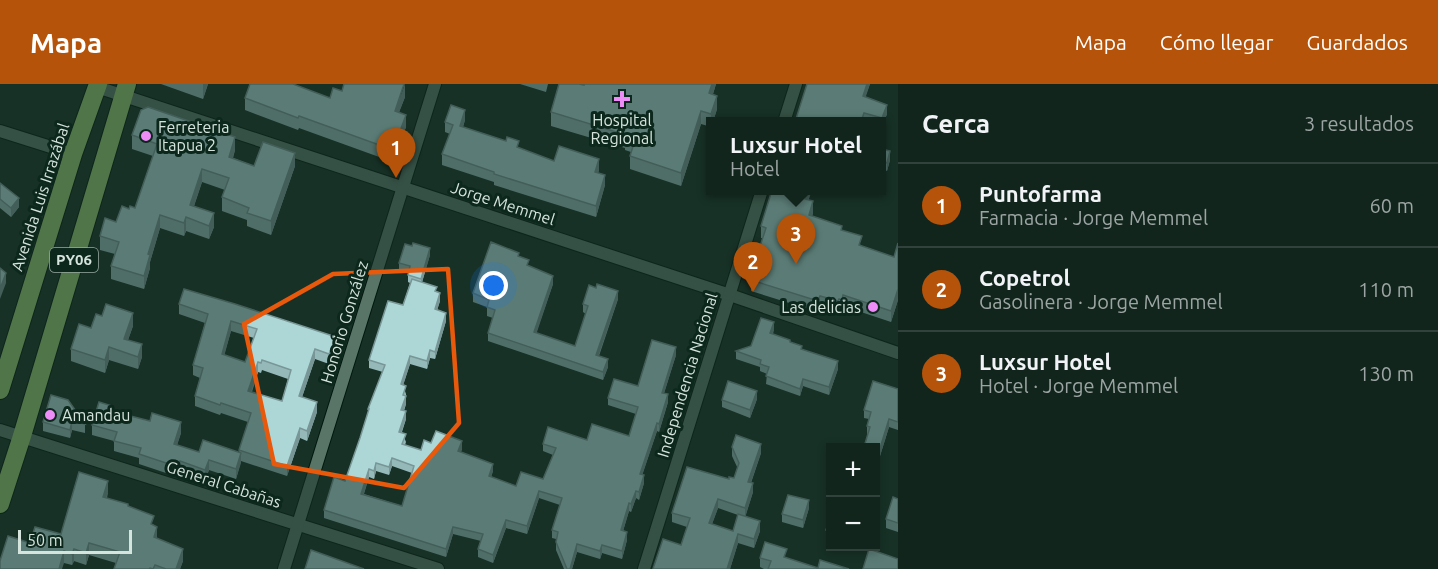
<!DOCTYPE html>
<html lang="es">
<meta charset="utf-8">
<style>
:root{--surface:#11251c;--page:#1e3129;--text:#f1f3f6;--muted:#9ca5a3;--line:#30423b;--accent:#b45309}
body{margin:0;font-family:Ubuntu,sans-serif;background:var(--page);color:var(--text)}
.controls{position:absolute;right:18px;bottom:18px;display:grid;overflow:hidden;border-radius:0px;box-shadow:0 3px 9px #0003}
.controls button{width:54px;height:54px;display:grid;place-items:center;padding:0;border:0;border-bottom:2px solid var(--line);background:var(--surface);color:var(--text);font:30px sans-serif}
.scale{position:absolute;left:18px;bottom:15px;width:114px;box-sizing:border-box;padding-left:6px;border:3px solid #d5e4dd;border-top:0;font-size:16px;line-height:21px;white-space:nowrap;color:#d5e4dd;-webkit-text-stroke:4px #0c271c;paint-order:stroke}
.you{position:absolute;left:494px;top:202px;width:21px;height:21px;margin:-15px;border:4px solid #fff;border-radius:50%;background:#1a73e8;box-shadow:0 0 0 9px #1a73e833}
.badge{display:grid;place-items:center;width:39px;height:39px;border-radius:50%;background:var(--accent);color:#fff;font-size:20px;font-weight:700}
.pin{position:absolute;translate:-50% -50px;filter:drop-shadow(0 2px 3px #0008)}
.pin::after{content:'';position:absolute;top:32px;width:21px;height:18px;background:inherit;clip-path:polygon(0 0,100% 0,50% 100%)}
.popup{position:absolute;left:706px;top:33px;width:180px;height:78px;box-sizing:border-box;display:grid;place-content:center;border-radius:0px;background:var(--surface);filter:drop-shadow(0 2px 4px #0005);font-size:20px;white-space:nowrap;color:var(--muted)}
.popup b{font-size:22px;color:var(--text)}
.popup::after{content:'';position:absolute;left:50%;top:100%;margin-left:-12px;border:12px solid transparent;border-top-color:var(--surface)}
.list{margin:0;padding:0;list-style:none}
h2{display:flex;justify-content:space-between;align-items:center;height:78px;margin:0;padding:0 24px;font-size:26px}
h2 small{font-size:20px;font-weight:400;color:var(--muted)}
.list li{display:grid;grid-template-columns:39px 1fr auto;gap:18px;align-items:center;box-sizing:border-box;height:84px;padding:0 24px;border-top:2px solid var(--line)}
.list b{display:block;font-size:22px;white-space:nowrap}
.list p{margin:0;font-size:20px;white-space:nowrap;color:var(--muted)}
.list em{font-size:20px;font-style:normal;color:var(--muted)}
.map{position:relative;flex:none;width:898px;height:485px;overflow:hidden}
header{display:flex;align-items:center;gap:36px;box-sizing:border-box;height:84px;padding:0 30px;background:var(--accent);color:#fff}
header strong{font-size:28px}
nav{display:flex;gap:33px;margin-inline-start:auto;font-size:21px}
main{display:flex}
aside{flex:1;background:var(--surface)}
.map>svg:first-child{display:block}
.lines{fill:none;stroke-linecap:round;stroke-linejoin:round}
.street-casing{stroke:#01180f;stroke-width:14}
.highway-casing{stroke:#01180f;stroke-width:20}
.street{stroke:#597568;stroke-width:12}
.highway{stroke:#96c771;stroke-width:18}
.wall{fill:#95b9b9;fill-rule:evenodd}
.shaded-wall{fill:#799696}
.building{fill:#add7d7;stroke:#799696;stroke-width:1.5;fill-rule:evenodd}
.marked{fill:none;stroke:#e8590c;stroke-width:4.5;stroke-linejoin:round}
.poi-dot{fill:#ee8cf8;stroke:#0c271c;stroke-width:2}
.labels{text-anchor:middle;stroke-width:6;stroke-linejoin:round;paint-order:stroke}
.shield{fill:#0c271c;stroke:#99aba3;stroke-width:1.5}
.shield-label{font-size:15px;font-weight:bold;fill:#d5e4dd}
.poi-label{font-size:16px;fill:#d5e4dd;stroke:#0c271c;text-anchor:start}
.street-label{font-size:16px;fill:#d5e4dd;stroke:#0c271c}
</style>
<header>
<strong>Mapa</strong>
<nav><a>Mapa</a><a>Cómo llegar</a><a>Guardados</a></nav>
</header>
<main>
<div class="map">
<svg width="898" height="485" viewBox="0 0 898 485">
<rect width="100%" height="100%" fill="#173126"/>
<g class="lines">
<defs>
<g id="street">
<path d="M97,3L730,211L898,269"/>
<path d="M784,38L796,0"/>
<path d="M0,47L73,70"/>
<path d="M0,346L438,485"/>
<path d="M284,485L435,0"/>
<path d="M644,485L762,106"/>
</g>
<g id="highway">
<path d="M0,306L73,70L98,0"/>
<path d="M0,420L22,352L127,0"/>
</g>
</defs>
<use href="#street" class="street-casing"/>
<use href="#highway" class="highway-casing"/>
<use href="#street" class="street"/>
<use href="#highway" class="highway"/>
</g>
<g class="wall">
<path d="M161,0H208L203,15Z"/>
<path d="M520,0H548L546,8Z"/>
<path d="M584,0H716L713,10L717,25L713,38H711V43L701,40L681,102L630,85V72L631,68L625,66V64L551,42V28Z"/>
<path d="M807,0H870L865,13L887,30L882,43V38H795Z"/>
<path d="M342,7L405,13L399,28L406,43L393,78L299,44L298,46L245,26V14H330Z"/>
<path d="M465,36L463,43L554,77L599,86L598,89L605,101L596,133L494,101V98L442,81V70L450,50L445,48V38Z"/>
<path d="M132,51L235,66L233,74L254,82H295L271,151L247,142V136L222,127V113L225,106L202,98L194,122L214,143L209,155L186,147L184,152L160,144L150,178V184L144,205L111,195V182L115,170L100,166V152L129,125L135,124L153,72L132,65Z"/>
<path d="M882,65L890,76L887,87L882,85Z"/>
<path d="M0,99L19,123L11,133L0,124Z"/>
<path d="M809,116L813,129L812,132L842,146L862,162L894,173L898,159V216L891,238L843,222L842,228L839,227L838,229L820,223L818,228L751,207V196L753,189V184L763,154H761V142Z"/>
<path d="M430,171L422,198L437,208L440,217L437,226L446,237L435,275L430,274L427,285L410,280L403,301L406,310V320L404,327L406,335L402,348L406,358L405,361L421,366L431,359L462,365L461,368L493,387L491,393L516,402L543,395L553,371L543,367V360L629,352L636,330L608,321V314L638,302L676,271L664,309L668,318L659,348L657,347L642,391L644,399L639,416L636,414L631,428L629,427L623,447L627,456L622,475L602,469L600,475L577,468L572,485H564L556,466V455L552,454V446L560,421L539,414L527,450L506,444L493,479L478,473V465L481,457L453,450L446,473L324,434V426L345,397L360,354L368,329V325L383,288L369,284V276L403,221L410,199L408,198V188L399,186V179ZM392,382L412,389L402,422L364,410L369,393L374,395L376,387L389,391Z"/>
<path d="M519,172L529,182L553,200L536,249L575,262L586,230L583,228V220L618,215L599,272L608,283L603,296L488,257V249L493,234L487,232V223L473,218V209Z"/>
<path d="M179,220L336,263L329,280L315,275L302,313L317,328L307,357L300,354L287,392L241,377L236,395L209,386L205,396L180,388L178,393L139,380V374L114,367V357L92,351V341L112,327L181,349L177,361L199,368H239L248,338L221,329L220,331L195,322V312L200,294L193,291V281L205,239L179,230ZM231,247L254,254L245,278L224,271ZM262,286L288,295L282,317L252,308L258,288L261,289Z"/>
<path d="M133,242L128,256L142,273L138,285L109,276L105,289L71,277V265L91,244Z"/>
<path d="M774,245L773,250L838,285L829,311L803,302L800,312L766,300L767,290L760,287V283L736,275V267L751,262Z"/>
<path d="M898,305V346L889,343L876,385V363L868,351L867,350V342L869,335L864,334V326Z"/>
<path d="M51,311L85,340V349L72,346L70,354L43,347V338Z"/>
<path d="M757,315L750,334L722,323V316Z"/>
<path d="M732,363L761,369L751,399L753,408L745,433L760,447L754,464L738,459L730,485H653L681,461L687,443L672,438V429L729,395L734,394L738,385L732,372ZM718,424L738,431L733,447L712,440Z"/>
<path d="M108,408L107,414L128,423L154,441L157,454L183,477L180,485H114L116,479L89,471L86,481L74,477L72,481L64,479L30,459L61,450Z"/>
<path d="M898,415V448L886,444V435Z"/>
<path d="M809,424L803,444L782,438V430Z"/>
<path d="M831,431V456L826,454V446Z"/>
<path d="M760,474H787L818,484L849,485H764L760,483Z"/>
</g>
<g class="shaded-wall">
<path d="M203,0H208L203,15Z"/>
<path d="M405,0V13L395,39V27Z"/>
<path d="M712,0H716L709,23V9Z"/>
<path d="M867,0H870L863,21V12Z"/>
<path d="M717,12V25L713,38H711V30Z"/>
<path d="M887,21V30L882,43V34Z"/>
<path d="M465,26V36L460,52V42Z"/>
<path d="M701,27V40L681,102V89Z"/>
<path d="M406,31V43L393,78V66Z"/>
<path d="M235,53V66L229,86V73Z"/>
<path d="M890,67V76L887,87V79Z"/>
<path d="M295,69V82L271,151V137Z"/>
<path d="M599,75V86L595,98V88Z"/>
<path d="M202,85V98L190,134V121Z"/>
<path d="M605,91V101L596,133V122Z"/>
<path d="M808,106H812L805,127V115Z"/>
<path d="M19,114V123L11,133V124Z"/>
<path d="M813,117V129L809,143V131Z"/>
<path d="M214,129V143L209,155V142Z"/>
<path d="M160,131V144L150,178V184L144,205V192L148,170Z"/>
<path d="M186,133V147L184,152V139Z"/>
<path d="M430,164V171L421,202V195Z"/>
<path d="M6,189V199L0,215V205Z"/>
<path d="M553,192V200L534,257V248Z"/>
<path d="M898,205V216L891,238V227Z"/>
<path d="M618,207V215L596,279V271Z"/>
<path d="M440,209V217L435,233V225Z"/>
<path d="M843,211V222L842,228V216Z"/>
<path d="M820,212V223L818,228V217Z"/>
<path d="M133,229V242L124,267V255Z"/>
<path d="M446,229V237L435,275V268Z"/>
<path d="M231,237V247L222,280V270Z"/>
<path d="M774,238V245L770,256V249Z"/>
<path d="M336,253V263L329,280V270Z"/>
<path d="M142,260V273L138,285V273Z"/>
<path d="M109,263V276L105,289V276Z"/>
<path d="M676,263V271L662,316V309Z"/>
<path d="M315,265V275L299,322V312Z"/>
<path d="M430,266V274L427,285V277Z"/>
<path d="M410,272V280L401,308V300Z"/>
<path d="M608,275V283L603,296V288Z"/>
<path d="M838,277V285L829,311V303Z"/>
<path d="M258,278V288L248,317V307Z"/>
<path d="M803,295V302L800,312V305Z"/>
<path d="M757,307V315L750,334V326Z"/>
<path d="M668,310V318L659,348V340Z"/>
<path d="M406,312V320L401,334V326Z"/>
<path d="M317,318V328L307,357V347Z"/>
<path d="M406,327V335L399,355V348Z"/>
<path d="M889,335V343L876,385V377Z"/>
<path d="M72,337V346L70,354V346Z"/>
<path d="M181,338V349L174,370V360Z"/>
<path d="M657,339V347L640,398V390Z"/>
<path d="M300,344V354L287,392V382Z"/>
<path d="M462,357V365L458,375V367Z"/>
<path d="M761,360V369L748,407V398Z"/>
<path d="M241,369V379L236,395V385Z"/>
<path d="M392,374V382L389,391V383Z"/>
<path d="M209,376V386L205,396V386Z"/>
<path d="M180,377V388L178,393V383Z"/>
<path d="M376,379V387L374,395V387Z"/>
<path d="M493,380V387L489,400V392Z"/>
<path d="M369,385V393L361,418V410Z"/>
<path d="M644,391V399L639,416V408Z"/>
<path d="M108,397V408L103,425V413Z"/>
<path d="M753,399V408L745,434V424Z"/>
<path d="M539,407V414L527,450V442Z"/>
<path d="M636,407V414L631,428V420Z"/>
<path d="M718,415V424L709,448V439Z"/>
<path d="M809,416V424L803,444V436Z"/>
<path d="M629,419V427L621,454V446Z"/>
<path d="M506,436V444L493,479V471Z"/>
<path d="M760,437V447L754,464V455Z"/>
<path d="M157,443V454L154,453Z"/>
<path d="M453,443V450L446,473V465Z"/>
<path d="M627,448V456L622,475V467Z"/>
<path d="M738,450V459L730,485H727Z"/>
<path d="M89,459V471L86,481V469Z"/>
<path d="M577,460V468L572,485H570Z"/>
<path d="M602,461V469L600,475V467Z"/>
<path d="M74,465V477L72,481V470Z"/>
<path d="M183,465V477L180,485H176Z"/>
<path d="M64,467V479L62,485H59Z"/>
</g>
<g class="building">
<path d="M250,0H293L330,14L333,4L342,7L344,0H404L395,27L406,31L393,66L299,32L298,34L245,14Z"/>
<path d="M559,0H579L584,1V0H712L709,9L717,12L711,30L701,27L681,89L630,72L635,56L625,53L626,51L551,28Z"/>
<path d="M807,0H867L863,12L887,21L882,34L864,29L861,38H819L811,35L810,38H795Z"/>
<path d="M451,21L465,26L460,42L506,57L507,53L519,57L517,63L554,77L559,62L599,75L595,88L605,91L596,122L494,90V88L442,70L453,41L445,38Z"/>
<path d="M148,23L235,53L229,73L254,82L263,58L295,69L271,137L247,129L249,124L222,113L229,94L202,85L190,121L214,129L209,142L186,133L184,139L160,131L148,170L150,171L144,192L111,182L119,158L100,152L105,134L116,138L122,122L129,125L130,122L135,124L157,60L132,51L141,26Z"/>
<path d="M882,65L890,67L887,79L882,77Z"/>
<path d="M0,99L19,114L11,124L0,115Z"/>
<path d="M772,106H808L805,115L813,117L809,131L842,142L841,146L862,152L859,161L894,173L898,159V205L891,227L843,211L842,216L839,215L838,217L820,212L818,217L751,196L754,185L753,184L766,144L761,142Z"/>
<path d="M491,158L519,169L518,172L529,176L527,181L553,192L534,248L575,262L588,222L583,220L589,201L596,204L597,200L618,207L596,271L608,275L603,288L488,249L495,226L487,223L489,216L473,209Z"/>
<path d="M413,159L430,164L421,195L408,191L410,182L399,179L405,160L412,162Z"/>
<path d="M0,184L6,189L0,205Z"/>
<path d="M412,195L437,203L435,207L440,209L435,225L446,229L435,268L430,266L427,277L410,272L401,300L406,302L403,311L406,312L401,326L406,327L399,348L406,350L402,360L421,366L424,356L431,359L436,347L462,357L458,367L493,380L489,392L516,402L521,388L543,395L556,364L543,360L548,343L587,356L592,340L629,352L638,323L608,314L614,295L638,302L652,256L676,263L662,309L668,310L659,340L657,339L640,390L644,391L639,408L636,407L631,420L629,419L621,446L627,448L622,467L602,461L600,467L577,460L570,485H567L556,458L558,448L552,446L562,414L539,407L527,442L506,436L493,471L478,465L483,450L453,443L446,465L324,426L334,393L345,397L360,354L369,325H368L385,281L369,276L388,217L403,221ZM392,374L414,382L402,422L361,410L369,385L374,387L376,379L389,383Z"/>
<path d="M184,205L235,220L336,253L329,270L315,265L299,312L317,318L307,347L300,344L287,382L239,366L251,329L221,319L220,321L195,312L203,284L193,281L208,230L179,220ZM231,237L257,245L245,278L222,270ZM262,276L291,286L282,317L248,307L258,278L261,279Z"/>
<path d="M106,220L133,229L124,255L142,260L138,273L109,263L105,276L71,265L79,240L91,244L96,230L102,232Z"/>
<path d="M761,234L774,238L770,249L790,256V258L802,262L801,265L838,277L829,303L803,295L800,305L766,292L769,283L760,280L761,276L736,267L751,262Z"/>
<path d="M728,297L757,307L750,326L722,316Z"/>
<path d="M873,297L898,305V338L889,335L876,377V363H864L870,343L867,342L871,328L864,326Z"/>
<path d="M51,311L68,316L85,340L72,337L70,346L43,338Z"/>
<path d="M99,318L112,322L111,327L150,337L152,329L181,338L174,360L199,368L203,356L241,369L236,385L209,376L205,386L180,377L178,383L139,370L141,364L114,357L117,348L92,341Z"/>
<path d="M736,351L761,360L748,398L753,399L745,424L718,415L709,439L733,447L738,430L760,437L754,455L738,450L727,485H653L663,455L681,461L690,434L672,429L687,383L729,395V393L734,394L739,379L732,363Z"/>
<path d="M79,388L108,397L103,413L128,420V422L154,432L151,440L157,443L154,453L183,465L176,485H166L155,481L153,485L150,484L149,485H114L120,468L89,459L86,469L74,465L72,470L64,467L59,485H0V477L8,452L30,459L35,443L61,450Z"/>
<path d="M788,411L809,416L803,436L782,430Z"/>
<path d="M893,413L898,415V439L886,435Z"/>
<path d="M831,431V447L826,446Z"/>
<path d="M765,458L787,465L784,473L818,484L820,476L849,485H768L771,477L760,474Z"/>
<path d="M869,465L898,475V485H863Z"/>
<path d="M311,466L364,485H305Z"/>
</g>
<path d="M0 0H898V485H0ZM448,185L459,339L404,404L274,380L244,240L333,190Z" fill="#173126" fill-opacity=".55" fill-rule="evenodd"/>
<path class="marked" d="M448,185L459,339L404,404L274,380L244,240L333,190Z"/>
<g class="poi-dot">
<path d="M619 6h6v6h6v6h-6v6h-6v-6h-6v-6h6z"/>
<circle cx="146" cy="52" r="6"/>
<circle cx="873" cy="223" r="6"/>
<circle cx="50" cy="331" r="6"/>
</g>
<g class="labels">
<rect class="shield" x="50" y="164" width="48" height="24" rx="4.5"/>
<g class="shield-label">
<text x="74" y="181">PY06</text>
</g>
<g class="poi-label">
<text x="622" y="42" text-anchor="middle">Hospital<tspan x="622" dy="18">Regional</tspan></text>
<text x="158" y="49">Ferreteria<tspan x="158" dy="18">Itapua 2</tspan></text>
<text x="861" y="229" text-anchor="end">Las delicias</text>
<text x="62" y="337">Amandau</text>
</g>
<g class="street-label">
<text transform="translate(40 113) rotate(-72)" y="6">Avenida Luis Irrazábal</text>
<text transform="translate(503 119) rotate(18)" y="6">Jorge Memmel</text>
<text transform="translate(344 238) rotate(-73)" y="6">Honorio González</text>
<text transform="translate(687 291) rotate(-73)" y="6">Independencia Nacional</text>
<text transform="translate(224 400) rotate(18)" y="6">General Cabañas</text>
</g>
</g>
</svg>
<div class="controls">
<button>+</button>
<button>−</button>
</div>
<div class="scale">50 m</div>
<div class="you"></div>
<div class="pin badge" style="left:396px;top:94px">1</div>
<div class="pin badge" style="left:753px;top:208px">2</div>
<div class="pin badge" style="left:796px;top:180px">3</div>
<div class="popup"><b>Luxsur Hotel</b>Hotel</div>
</div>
<aside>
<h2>Cerca<small>3 resultados</small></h2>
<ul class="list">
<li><span class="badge">1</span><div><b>Puntofarma</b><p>Farmacia · Jorge Memmel</p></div><em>60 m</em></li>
<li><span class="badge">2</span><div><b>Copetrol</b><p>Gasolinera · Jorge Memmel</p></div><em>110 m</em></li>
<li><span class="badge">3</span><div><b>Luxsur Hotel</b><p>Hotel · Jorge Memmel</p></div><em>130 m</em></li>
</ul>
</aside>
</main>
